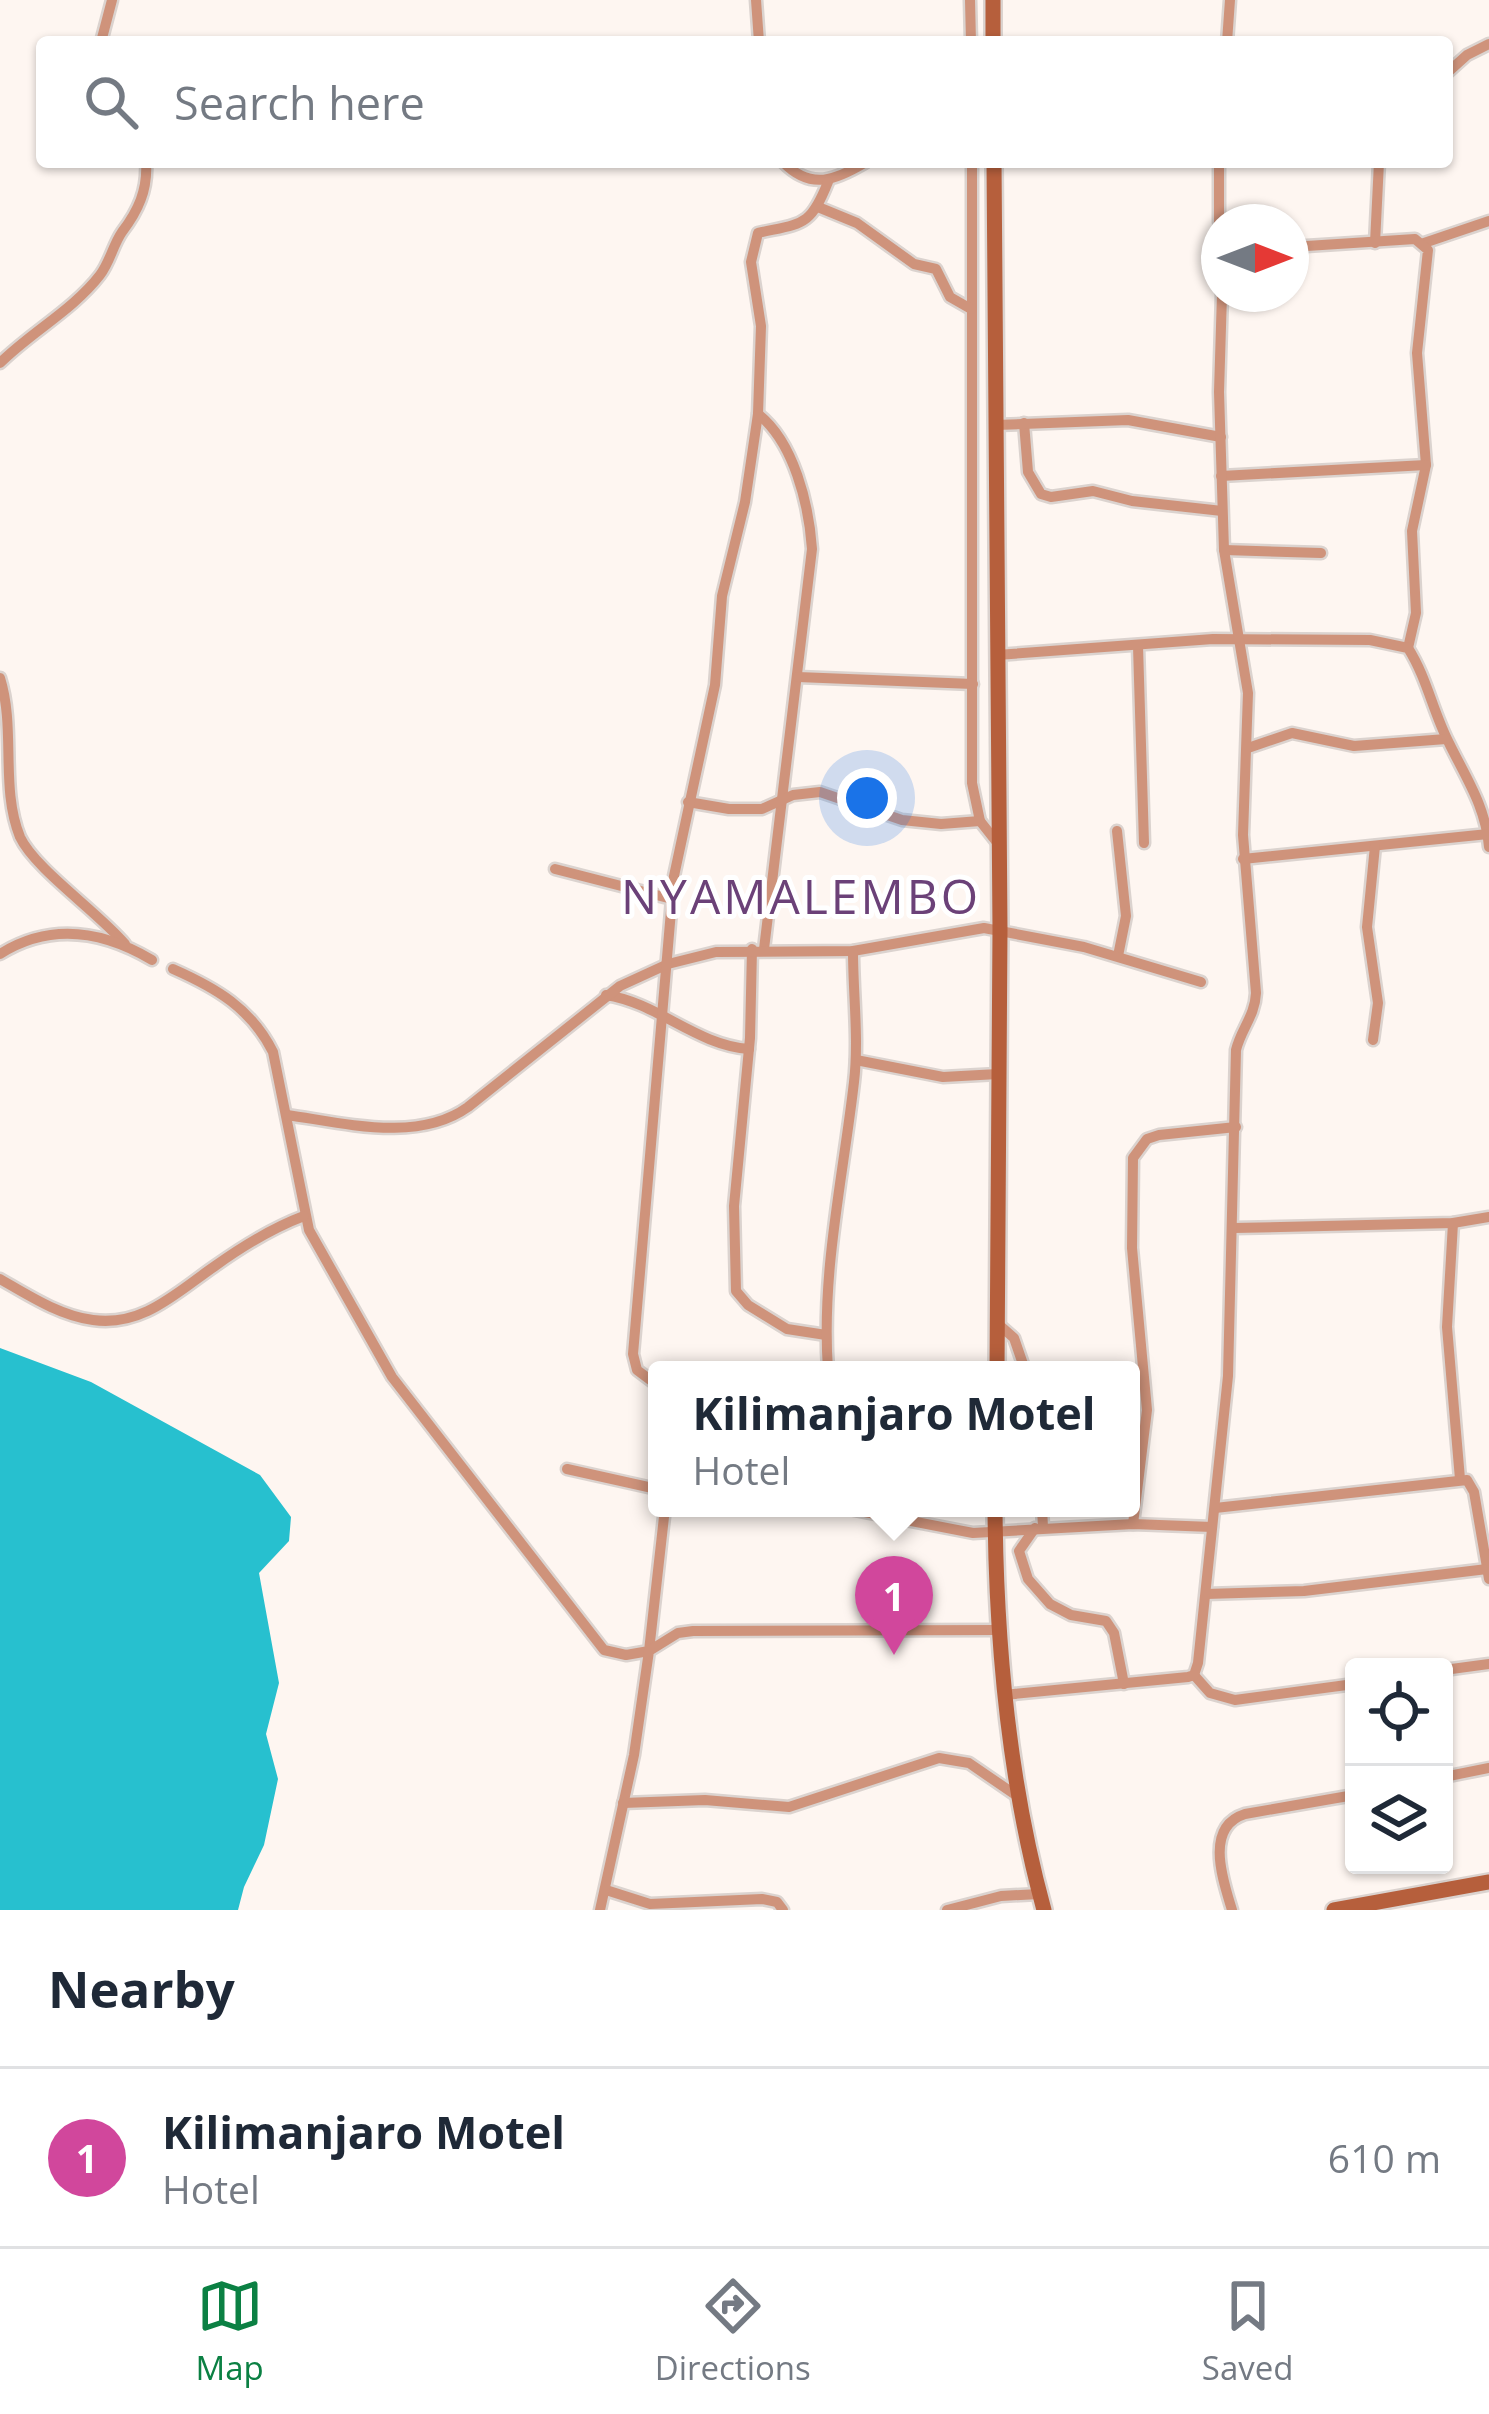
<!DOCTYPE html>
<style>
:root{--surface:#fff;--page:#f2f2f3;--text:#1f2937;--muted:#747a83;--line:#e0e1e3;--accent:#0b8043}
body{margin:0;font-family:"Open Sans",sans-serif;background:var(--page);color:var(--text)}
.controls{position:absolute;right:36px;bottom:36px;display:grid;overflow:hidden;border-radius:12px;box-shadow:0 3px 9px #0004}
.controls button{width:108px;height:108px;display:grid;place-items:center;padding:0;border:0;border-bottom:3px solid var(--line);background:var(--surface);color:var(--text);font:60px sans-serif}
.compass{position:absolute;left:1201px;top:204px;width:108px;height:108px;border-radius:50%;background:var(--surface);box-shadow:0 3px 9px #0004;rotate:90deg}
.you{position:absolute;left:867px;top:798px;width:42px;height:42px;margin:-30px;border:9px solid #fff;border-radius:50%;background:#1a73e8;box-shadow:0 0 0 18px #1a73e833}
.badge{display:grid;place-items:center;width:78px;height:78px;border-radius:50%;background:var(--accent);color:#fff;font-size:39px;font-weight:700}
.pin{position:absolute;translate:-50% -99px;filter:drop-shadow(0 3px 6px #0008)}
.pin::after{content:'';position:absolute;top:63px;width:42px;height:36px;background:inherit;clip-path:polygon(0 0,100% 0,50% 100%)}
.popup{position:absolute;left:648px;top:1361px;width:492px;height:156px;box-sizing:border-box;display:grid;place-content:center;border-radius:12px;background:var(--surface);filter:drop-shadow(0 3px 9px #0005);font-size:39px;white-space:nowrap;color:var(--muted)}
.popup b{font-size:45px;color:var(--text)}
.popup::after{content:'';position:absolute;left:50%;top:100%;margin-left:-24px;border:24px solid transparent;border-top-color:var(--surface)}
.list{margin:0;padding:0;list-style:none}
h2{display:flex;justify-content:space-between;align-items:center;height:156px;margin:0;padding:0 48px;font-size:51px}
h2 small{font-size:39px;font-weight:400;color:var(--muted)}
.list li{display:grid;grid-template-columns:78px 1fr auto;gap:36px;align-items:center;box-sizing:border-box;height:180px;padding:0 48px;border-top:3px solid var(--line)}
.list b{display:block;font-size:45px;white-space:nowrap}
.list p{margin:0;font-size:39px;white-space:nowrap;color:var(--muted)}
.list em{font-size:39px;font-style:normal;color:var(--muted)}
.icon{flex:none;width:66px;height:66px;fill:none;stroke:currentColor;stroke-width:2;stroke-linecap:round;stroke-linejoin:round}
.map{position:relative;flex:none;width:1489px;height:1910px;overflow:hidden}
.search{position:absolute;background:var(--surface);box-shadow:0 3px 9px #0004;left:36px;right:36px;top:36px;height:132px;display:flex;align-items:center;gap:30px;box-sizing:border-box;padding:0 42px;border-radius:12px;color:var(--muted);font-size:45px}
.sheet{height:336px;background:var(--surface)}
nav{display:flex;justify-content:space-around;align-items:center;box-sizing:border-box;height:168px;border-top:3px solid var(--line);background:var(--surface);font-size:33px;color:var(--muted)}
nav a{display:grid;justify-items:center;gap:6px}
nav .on{color:var(--accent)}
.map>svg:first-child{display:block}
.water{fill:#27c0cf}
.lines{fill:none;stroke-linecap:round;stroke-linejoin:round}
.street-casing{stroke:#dbd3cf;stroke-width:15}
.secondary-casing{stroke:#dbd3cf;stroke-width:20}
.street{stroke:#cf937b;stroke-width:10}
.secondary{stroke:#b65f3c;stroke-width:15}
.labels{text-anchor:middle;stroke-width:10;stroke-linejoin:round;paint-order:stroke}
.quarter-label{font-size:48px;letter-spacing:3px;fill:#6b4178;stroke:#fff}
</style>
<div class="map">
<svg width="1489" height="1910" viewBox="0 0 1489 1910">
<rect width="100%" height="100%" fill="#fef6f1"/>
<path class="water" d="M0,1348L91,1382L260,1475L291,1517L289,1541L259,1573L279,1683L266,1734L278,1779L264,1845L244,1887L238,1910H0Z"/>
<g class="lines">
<defs>
<g id="street">
<path d="M756,0L759,42"/>
<path d="M970,0L971,42"/>
<path d="M101,42L112,0"/>
<path d="M1227,42L1230,0"/>
<path d="M1447,73L1467,55L1489,44"/>
<path d="M783,162C811,191 836,180 866,162"/>
<path d="M972,162V783L980,821L999,845"/>
<path d="M1219,162V222"/>
<path d="M818,207L857,223L914,264L936,269L950,297L971,309"/>
<path d="M1375,243L1379,162"/>
<path d="M1424,243L1489,221"/>
<path d="M1291,247L1415,239L1428,250L1417,353L1426,465L1412,531L1416,613L1408,648"/>
<path d="M0,363C31,332 73,310 100,275C110,262 113,245 122,232C138,211 148,190 146,162"/>
<path d="M758,414C794,442 809,505 812,549L764,949"/>
<path d="M1024,423L1028,472L1041,494L1051,497L1093,491L1132,501L1222,511"/>
<path d="M996,425L1128,420L1221,437"/>
<path d="M1221,476L1426,465"/>
<path d="M1224,550L1321,553"/>
<path d="M1138,646L1144,843"/>
<path d="M997,655L1213,639L1370,640L1408,648C1427,678 1433,712 1449,743C1466,778 1486,807 1489,847"/>
<path d="M798,677L973,684"/>
<path d="M0,678C16,729 0,788 20,837C35,869 98,912 125,944"/>
<path d="M1248,748L1292,733L1354,746L1446,739"/>
<path d="M688,802L729,809H762L793,795L820,792L902,820L941,824L980,821"/>
<path d="M1117,831L1126,916L1118,956"/>
<path d="M1243,859L1488,834"/>
<path d="M555,869L672,899"/>
<path d="M752,949L750,1038L734,1206L736,1291L748,1305L787,1329L826,1335"/>
<path d="M0,954C51,922 103,931 152,960"/>
<path d="M173,969C216,988 251,1008 273,1052L309,1230L392,1377L604,1650L626,1655L649,1651L665,1508"/>
<path d="M606,995C658,1003 696,1045 749,1049"/>
<path d="M1373,1040L1378,1003L1367,927L1375,846"/>
<path d="M856,1060L943,1077L998,1074"/>
<path d="M287,1115C344,1123 418,1143 468,1107L620,986L668,964L716,952L853,951L984,928L1084,947L1201,982"/>
<path d="M1453,1223L1447,1327L1460,1479"/>
<path d="M1234,1228L1453,1223L1489,1217"/>
<path d="M0,1279C28,1295 60,1316 93,1320C143,1327 177,1292 215,1266C243,1246 272,1228 304,1216"/>
<path d="M997,1323L1014,1338L1025,1370"/>
<path d="M828,1370C821,1273 843,1178 854,1082C859,1039 853,994 853,951"/>
<path d="M657,1385L637,1370L633,1354L674,876L715,685L722,596L745,502L758,414L761,326L751,262L758,233C803,223 810,227 828,182"/>
<path d="M567,1469L657,1489"/>
<path d="M844,1508L973,1533L1133,1524L1212,1527"/>
<path d="M1042,1508L1043,1527"/>
<path d="M1215,1508L1467,1480L1474,1492L1489,1579"/>
<path d="M1133,1524L1147,1410L1132,1248L1133,1158L1147,1139L1159,1135L1236,1127"/>
<path d="M1035,1528L1019,1551L1028,1579L1050,1604L1071,1615L1106,1621L1114,1633L1124,1684"/>
<path d="M1206,1594L1304,1591L1487,1569"/>
<path d="M1444,1670L1489,1664"/>
<path d="M1194,1675L1210,1693L1235,1700L1354,1684"/>
<path d="M1004,1695L1188,1677L1194,1675L1198,1663L1228,1376L1236,1050C1241,1029 1255,1016 1256,993L1243,835L1248,693L1224,550L1219,392L1222,294"/>
<path d="M1444,1777L1489,1768"/>
<path d="M623,1803L705,1800L789,1807L939,1758L969,1763L1017,1796"/>
<path d="M606,1890L650,1904L762,1899L777,1902L783,1910"/>
<path d="M600,1910L634,1755L649,1651L678,1633L693,1631L999,1630"/>
<path d="M947,1910L1001,1896L1039,1894"/>
<path d="M1232,1910C1223,1880 1204,1827 1245,1814L1354,1795"/>
</g>
<g id="secondary">
<path d="M993,0V42"/>
<path d="M994,162L1000,929L997,1370"/>
<path d="M995,1508C996,1643 1008,1779 1044,1910"/>
<path d="M1334,1910L1489,1882"/>
</g>
</defs>
<use href="#street" class="street-casing"/>
<use href="#secondary" class="secondary-casing"/>
<use href="#street" class="street"/>
<use href="#secondary" class="secondary"/>
</g>
<g class="labels">
<g class="quarter-label">
<text x="801" y="914">NYAMALEMBO</text>
</g>
</g>
</svg>
<div class="controls">
<button><svg class="icon" aria-label="locate" viewBox="0 0 24 24"><circle cx="12" cy="12" r="6"/><path d="M12 2v4M12 18v4M2 12h4M18 12h4"/></svg></button>
<button><svg class="icon" aria-label="layers" viewBox="0 0 24 24"><path d="M12 4l9 5-9 5-9-5zM3 14l9 5 9-5"/></svg></button>
</div>
<svg class="compass" viewBox="-18 -18 36 36"><path d="M0-13l5 13h-10z" fill="#e53935"/><path d="M0 13l5-13h-10z" fill="#747a83"/></svg>
<div class="you"></div>
<div class="pin badge" style="left:894px;top:1655px;background:#d1479c">1</div>
<div class="popup"><b>Kilimanjaro Motel</b>Hotel</div>
<div class="search"><svg class="icon" aria-label="search" viewBox="0 0 24 24"><circle cx="10" cy="10" r="6"/><path d="M15 15l6 6"/></svg>Search here</div>
</div>
<section class="sheet">
<h2>Nearby<small></small></h2>
<ul class="list">
<li><span class="badge" style="background:#d1479c">1</span><div><b>Kilimanjaro Motel</b><p>Hotel</p></div><em>610 m</em></li>
</ul>
</section>
<nav>
<a class="on"><svg class="icon" aria-label="map" viewBox="0 0 24 24"><path d="M3 6l6-2 6 2 6-2v14l-6 2-6-2-6 2zM9 4v14M15 6v14"/></svg>Map</a>
<a><svg class="icon" aria-label="directions" viewBox="0 0 24 24"><path d="M12 3l9 9-9 9-9-9zM9 14v-3h6M13 9l2 2-2 2"/></svg>Directions</a>
<a><svg class="icon" aria-label="saved" viewBox="0 0 24 24"><path d="M7 4h10v16l-5-4-5 4z"/></svg>Saved</a>
</nav>
